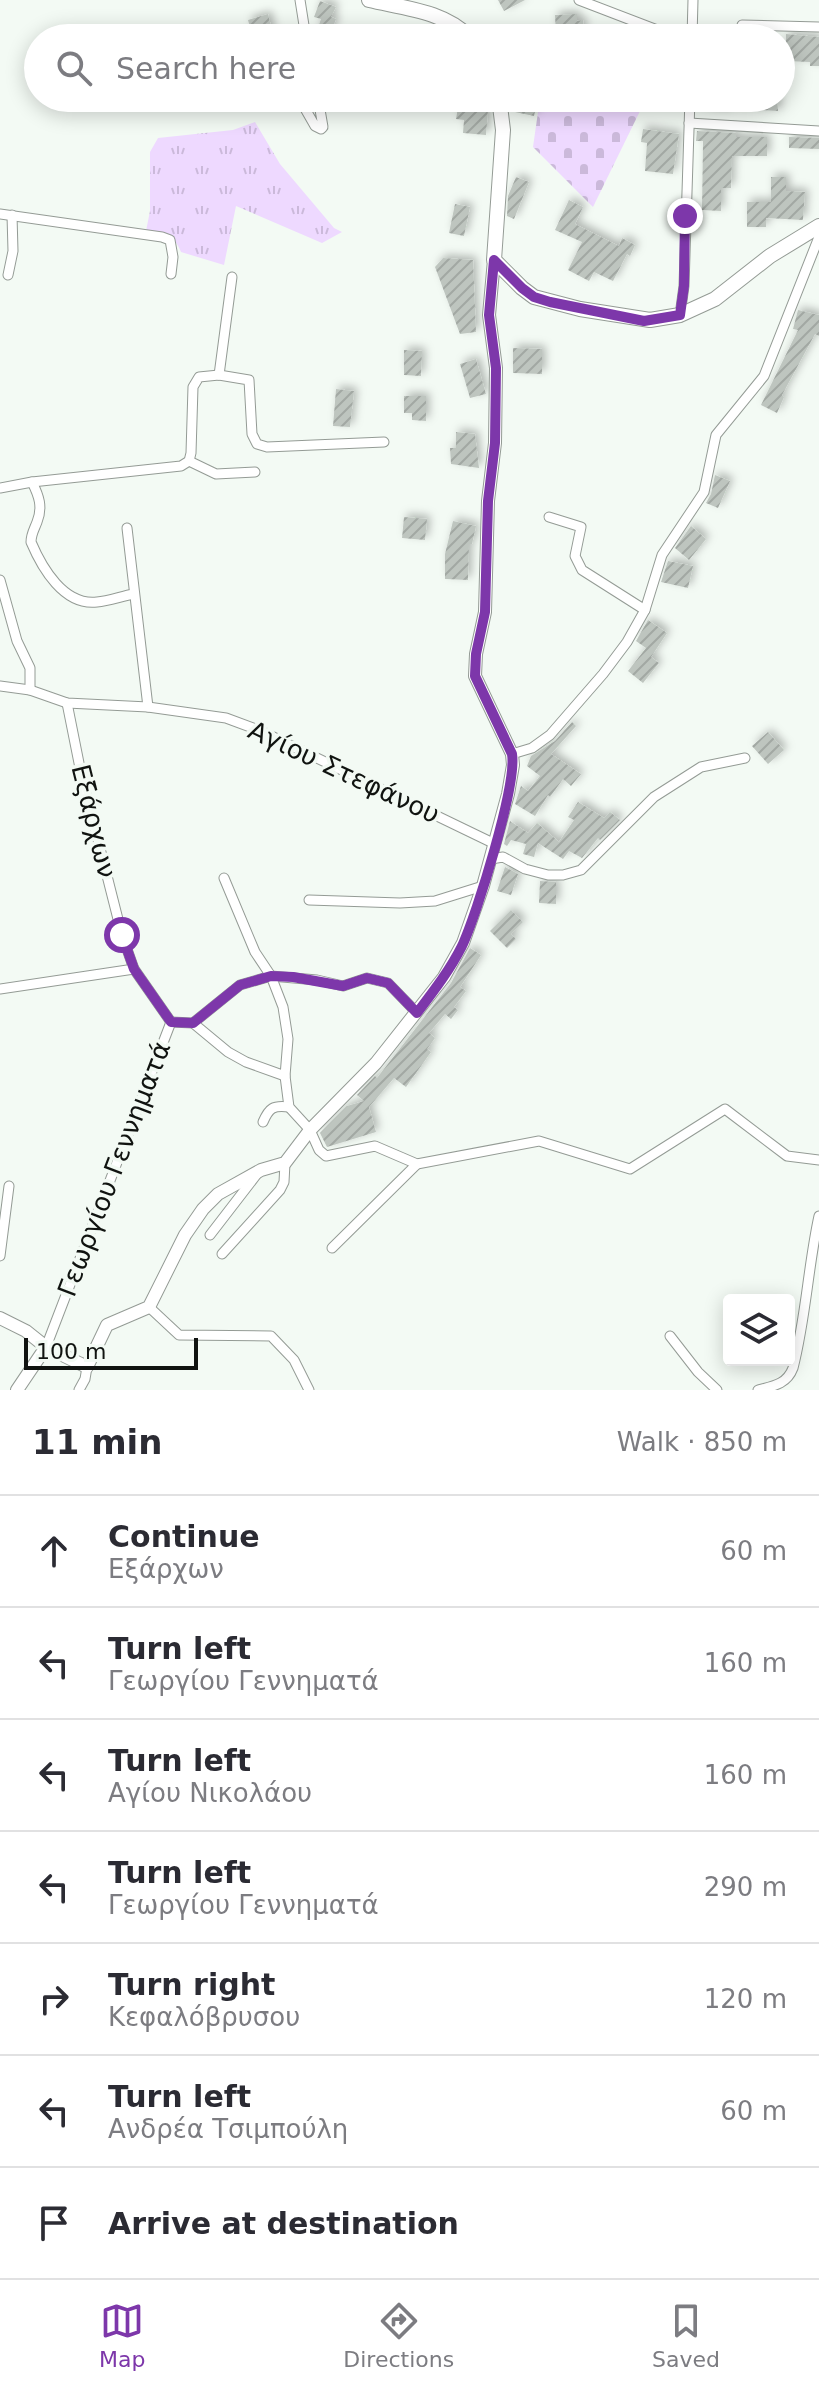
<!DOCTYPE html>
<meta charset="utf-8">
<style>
:root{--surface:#fff;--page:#f7f7f7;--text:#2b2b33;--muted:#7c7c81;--line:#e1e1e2;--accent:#7d37aa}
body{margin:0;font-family:"DejaVu Sans",sans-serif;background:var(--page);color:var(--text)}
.controls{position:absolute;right:24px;bottom:24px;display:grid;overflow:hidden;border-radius:8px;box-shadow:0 4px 20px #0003}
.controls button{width:72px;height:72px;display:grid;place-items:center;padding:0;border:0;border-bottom:2px solid var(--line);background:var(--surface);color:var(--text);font:40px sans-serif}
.scale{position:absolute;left:24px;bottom:20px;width:174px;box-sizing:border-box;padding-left:8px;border:4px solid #101310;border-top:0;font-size:22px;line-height:28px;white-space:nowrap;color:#101310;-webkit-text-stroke:6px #f3faf4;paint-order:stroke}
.stop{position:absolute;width:24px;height:24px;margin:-18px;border:6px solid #7d37aa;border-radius:50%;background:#fff}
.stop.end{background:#7d37aa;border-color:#fff;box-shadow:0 2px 8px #0008}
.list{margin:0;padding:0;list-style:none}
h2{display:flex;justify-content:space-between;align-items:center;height:104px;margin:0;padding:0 32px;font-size:34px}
h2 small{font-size:26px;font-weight:400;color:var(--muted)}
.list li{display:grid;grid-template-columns:52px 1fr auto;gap:24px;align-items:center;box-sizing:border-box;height:112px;padding:0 32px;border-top:2px solid var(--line)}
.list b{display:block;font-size:30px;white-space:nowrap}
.list p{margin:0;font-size:26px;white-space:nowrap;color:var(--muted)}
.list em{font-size:26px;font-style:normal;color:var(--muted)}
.icon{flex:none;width:44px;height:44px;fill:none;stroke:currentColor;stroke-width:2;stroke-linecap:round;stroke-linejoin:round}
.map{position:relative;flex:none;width:819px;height:1390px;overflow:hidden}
.search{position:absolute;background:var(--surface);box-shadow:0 4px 20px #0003;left:24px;right:24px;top:24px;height:88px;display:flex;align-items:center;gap:20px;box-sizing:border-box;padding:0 28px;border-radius:44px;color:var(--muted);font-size:30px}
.sheet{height:888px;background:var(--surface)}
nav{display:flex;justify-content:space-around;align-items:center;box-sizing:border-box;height:112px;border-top:2px solid var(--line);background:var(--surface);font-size:22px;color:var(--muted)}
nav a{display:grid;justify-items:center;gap:4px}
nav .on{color:var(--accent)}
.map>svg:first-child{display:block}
.grass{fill:url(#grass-tufts)}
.cemetery{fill:url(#cemetery-stones)}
.building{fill:url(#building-hatch);filter:url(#shadow)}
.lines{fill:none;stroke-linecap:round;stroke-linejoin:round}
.minor-casing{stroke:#949b95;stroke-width:11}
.tertiary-casing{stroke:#949b95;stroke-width:14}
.secondary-casing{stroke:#949b95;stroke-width:16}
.minor{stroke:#fff;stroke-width:9}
.tertiary{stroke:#fff;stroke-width:12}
.secondary{stroke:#fff;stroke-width:14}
.route{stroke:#7d37aa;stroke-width:10}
.labels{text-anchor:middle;stroke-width:7;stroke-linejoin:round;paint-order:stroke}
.street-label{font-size:26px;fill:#101310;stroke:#f3faf4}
</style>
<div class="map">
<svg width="819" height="1390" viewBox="0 0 819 1390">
<defs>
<pattern id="grass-tufts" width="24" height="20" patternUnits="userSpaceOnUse" patternTransform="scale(2)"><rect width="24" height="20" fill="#eed9ff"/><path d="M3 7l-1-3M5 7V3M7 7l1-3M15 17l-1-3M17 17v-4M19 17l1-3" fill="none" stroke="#cbb9da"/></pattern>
<pattern id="cemetery-stones" width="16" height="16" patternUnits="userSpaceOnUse" patternTransform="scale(2)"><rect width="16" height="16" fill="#eed9ff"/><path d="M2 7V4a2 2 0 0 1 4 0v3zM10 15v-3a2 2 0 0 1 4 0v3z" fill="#cbb9da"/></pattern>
<pattern id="building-hatch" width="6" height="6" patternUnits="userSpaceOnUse" patternTransform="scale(2)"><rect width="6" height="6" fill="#bec5bf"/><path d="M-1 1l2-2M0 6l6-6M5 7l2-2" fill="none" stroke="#a2a8a3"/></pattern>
<filter id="shadow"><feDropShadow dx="3.5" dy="-3.5" stdDeviation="4" flood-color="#0004"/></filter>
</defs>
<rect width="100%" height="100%" fill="#f3faf4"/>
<path class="grass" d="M255,122L280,164L334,228L342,232L322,243L236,206L224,265L181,252C174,234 164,233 146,231L150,211V152L158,138L233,130Z"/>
<path class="cemetery" d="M540,98H623L640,111L593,207L533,147Z"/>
<g class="building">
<path d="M498,0H525L504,11Z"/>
<path d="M320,1L336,7L331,17L336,19L329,38L315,36L321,19L314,17Z"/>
<path d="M268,14L274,38H253L248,20Z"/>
<path d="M577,14V21L583,20L584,36L564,38V34L556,35L555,15Z"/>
<path d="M432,26L448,33L455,38H427Z"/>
<path d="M786,34L819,37V66H810V62L786,61Z"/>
<path d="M517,98H538L534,116L515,112Z"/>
<path d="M704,98H777L778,111L727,108V112L704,110Z"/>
<path d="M458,107L488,110L486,135L463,133L464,120L456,119Z"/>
<path d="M643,129L679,134L673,174L645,171L647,143L641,142Z"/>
<path d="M697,131L736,133V137H767V156H732L731,188H721V211L702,210L703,141H696Z"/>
<path d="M789,137L819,138V149L789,148Z"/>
<path d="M516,177L529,182L514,219L507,216L508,196Z"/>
<path d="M771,177H786V191L805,192L803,220L766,218V227H747V202H771Z"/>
<path d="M569,200L583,207L575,224L619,246L622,238L635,245L630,256L627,254L613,281L594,272L589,281L568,270L582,242L555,230Z"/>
<path d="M455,204L470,207L464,236L449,233Z"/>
<path d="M443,258L473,260L476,332L460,334L435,267Z"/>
<path d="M798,310L819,315V336L815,334L782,395L784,397L777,413L761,405L798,330L793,329Z"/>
<path d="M513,348L542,349V374L513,373Z"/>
<path d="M404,350L422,351L421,376L404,375Z"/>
<path d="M476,359L486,394L470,398L460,364Z"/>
<path d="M336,389L354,391L350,427L333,426Z"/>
<path d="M404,396H426V421L412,420V413H404Z"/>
<path d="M456,432L475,434L479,468L451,464L450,448H456Z"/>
<path d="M715,475L730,481L718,508L706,503L711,494Z"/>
<path d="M404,517L427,519L425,540L402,538Z"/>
<path d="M453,521L476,526L472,544H469L468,580L445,579V554Z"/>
<path d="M691,526L706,539L689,560L675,548Z"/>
<path d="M668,561L693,566L688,588L661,582Z"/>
<path d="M648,620L667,633L651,657L659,663L643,683L628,671L646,648L636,641Z"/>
<path d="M572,722L576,726L551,754L581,774L571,786L563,779L550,797L548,795L535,816L515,804L521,786L528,791L540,776L527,766L531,756L555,741Z"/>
<path d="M768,732L784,750L768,764L752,746Z"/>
<path d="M578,802L604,818L610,812L620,820L600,840L598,838L582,858L569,851L563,859L538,843L534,857L523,854L526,844L511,840L507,846L504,844L510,821L528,833L537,823L559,842L574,820L568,817Z"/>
<path d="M505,867L518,874L511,895L497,891Z"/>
<path d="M540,881L556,882V904L539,903Z"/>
<path d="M511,910L523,922L511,934L516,939L507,948L490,931Z"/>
<path d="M470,948L481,955L460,987L466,991L454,1007L458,1010L451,1019L445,1014L429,1033L435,1038L427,1049L431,1052L406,1087L394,1078L369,1107L376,1132L327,1147L320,1133L347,1106L364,1101L357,1095L375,1076L377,1078L451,983Z"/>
</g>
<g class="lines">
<defs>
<g id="minor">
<path d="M300,0L306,38"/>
<path d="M579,0L678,38"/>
<path d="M742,25L819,27"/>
<path d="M692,38L693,0"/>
<path d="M299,98L315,126L321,129L323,127L318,98"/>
<path d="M689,123L819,131"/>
<path d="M0,214L162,237L170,240L173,257L171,274"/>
<path d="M8,275L13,251L12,215"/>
<path d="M680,315L684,286L690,98"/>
<path d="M219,375L232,277"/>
<path d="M189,461L216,474L255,472"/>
<path d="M32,482C39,496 43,507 37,522C34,530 31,534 31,542C42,568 64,606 97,602C109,601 122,596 134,594"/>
<path d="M0,488L32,482L181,466L189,461L191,453L193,387L199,377L219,375L249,380L252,434L257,444L267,447L384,442"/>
<path d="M549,517L581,527L575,556L582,570L645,610"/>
<path d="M127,528L148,707"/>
<path d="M0,580L17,641L30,668V690"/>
<path d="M0,686L30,690L67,703L148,707L226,718L261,731L495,844"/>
<path d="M67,703L81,773L122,935L134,969L171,1022"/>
<path d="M512,754L532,748L550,735L603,674L627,642L645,610L662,555L704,492L716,435L764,376L819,237"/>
<path d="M491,859L503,857L525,869L548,875H563L581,870L654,797L701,767L745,758"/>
<path d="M224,878L255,952L271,976L283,1007L288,1039L285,1076L289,1107L310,1130L319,1150L326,1156L375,1146L417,1164L539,1141L630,1169L725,1109L787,1156L819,1160"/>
<path d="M309,900L400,903L435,901L483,886"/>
<path d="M0,989L134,969"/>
<path d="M171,1022L193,1023L240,985L271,976L317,980L343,986L367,978L388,983L417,1013"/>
<path d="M193,1023L228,1052L246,1062L285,1076"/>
<path d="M263,1122C269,1108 273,1105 289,1107"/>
<path d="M210,1235L257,1174"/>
<path d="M332,1248L417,1164"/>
<path d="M222,1254L280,1190L284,1182L285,1163"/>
<path d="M0,1256L9,1186"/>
<path d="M149,1307L179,1335L271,1336L294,1360L309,1390"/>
<path d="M670,1336L698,1372L717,1390"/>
<path d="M46,1347L171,1022"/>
<path d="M79,1390L85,1379L87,1367"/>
<path d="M758,1390C774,1386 787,1384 793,1368C806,1318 808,1266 819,1216"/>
</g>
<g id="tertiary">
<path d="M0,1318L26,1331L46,1347L87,1367L107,1325L149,1307L185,1235L203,1209L218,1194L261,1170L285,1163L310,1130L376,1063L444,977L463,943L483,886L508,794L513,765L512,754L475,676L476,654L485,612L488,501L495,443L496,368L489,315L494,260"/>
<path d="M17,1390L46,1347"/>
</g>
<g id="secondary">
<path d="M369,0C403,8 445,11 470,38"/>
<path d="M499,98L503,130L494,260L522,288L534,297L580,309L650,320L680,315L715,299L770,256L819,226"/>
</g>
</defs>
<use href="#minor" class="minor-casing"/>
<use href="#tertiary" class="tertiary-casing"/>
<use href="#secondary" class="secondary-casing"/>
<use href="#minor" class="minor"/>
<use href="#tertiary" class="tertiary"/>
<use href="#secondary" class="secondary"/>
</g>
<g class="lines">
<path class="route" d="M122,935L134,969L171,1022L193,1023L240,985L271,976L293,977L343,986L367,978L388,983L417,1013C433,992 450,970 462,946C477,914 517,785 512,754L475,676L476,654L485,612L488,501L495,443L496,368L489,315L494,260L522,288L534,297L550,302L644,321L680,315L684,286L685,216"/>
</g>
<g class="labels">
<g class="street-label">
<text transform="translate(344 772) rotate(25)" y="9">Αγίου Στεφάνου</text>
<text transform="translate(94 821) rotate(76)" y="9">Εξάρχων</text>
<text transform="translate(114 1169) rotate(-69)" y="9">Γεωργίου Γεννηματά</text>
</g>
</g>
</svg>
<div class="controls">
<button><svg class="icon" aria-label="layers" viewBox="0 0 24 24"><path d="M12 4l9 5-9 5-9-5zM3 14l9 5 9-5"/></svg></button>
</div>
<div class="scale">100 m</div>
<div class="stop" style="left:122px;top:935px"></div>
<div class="stop end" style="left:685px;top:216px"></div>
<div class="search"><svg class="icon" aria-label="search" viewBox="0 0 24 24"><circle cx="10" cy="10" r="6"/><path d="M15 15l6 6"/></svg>Search here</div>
</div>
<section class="sheet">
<h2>11 min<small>Walk · 850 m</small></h2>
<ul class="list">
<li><svg class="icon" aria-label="ahead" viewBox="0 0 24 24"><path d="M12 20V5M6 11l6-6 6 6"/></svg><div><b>Continue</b><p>Εξάρχων</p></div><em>60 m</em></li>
<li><svg class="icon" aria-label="left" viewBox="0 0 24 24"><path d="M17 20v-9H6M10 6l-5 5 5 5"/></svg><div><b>Turn left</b><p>Γεωργίου Γεννηματά</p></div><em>160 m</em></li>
<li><svg class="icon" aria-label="left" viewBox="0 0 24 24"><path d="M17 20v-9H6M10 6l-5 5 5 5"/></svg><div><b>Turn left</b><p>Αγίου Νικολάου</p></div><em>160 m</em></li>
<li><svg class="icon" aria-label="left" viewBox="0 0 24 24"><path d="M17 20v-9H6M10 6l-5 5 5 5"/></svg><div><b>Turn left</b><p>Γεωργίου Γεννηματά</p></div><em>290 m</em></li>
<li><svg class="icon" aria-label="right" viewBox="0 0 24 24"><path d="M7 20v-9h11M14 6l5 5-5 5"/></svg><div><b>Turn right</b><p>Κεφαλόβρυσου</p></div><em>120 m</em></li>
<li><svg class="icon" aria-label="left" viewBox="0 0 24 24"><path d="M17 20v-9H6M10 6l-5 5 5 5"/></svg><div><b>Turn left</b><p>Ανδρέα Τσιμπούλη</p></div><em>60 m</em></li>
<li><svg class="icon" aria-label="arrive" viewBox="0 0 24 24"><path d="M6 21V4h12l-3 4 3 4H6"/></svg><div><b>Arrive at destination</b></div></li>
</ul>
</section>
<nav>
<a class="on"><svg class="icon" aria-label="map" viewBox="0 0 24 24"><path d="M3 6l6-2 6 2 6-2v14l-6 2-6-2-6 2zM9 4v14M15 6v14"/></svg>Map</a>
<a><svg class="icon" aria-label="directions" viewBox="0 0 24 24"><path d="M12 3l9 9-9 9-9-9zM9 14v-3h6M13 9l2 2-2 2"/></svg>Directions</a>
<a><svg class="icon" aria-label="saved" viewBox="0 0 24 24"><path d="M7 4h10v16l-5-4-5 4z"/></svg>Saved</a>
</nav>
